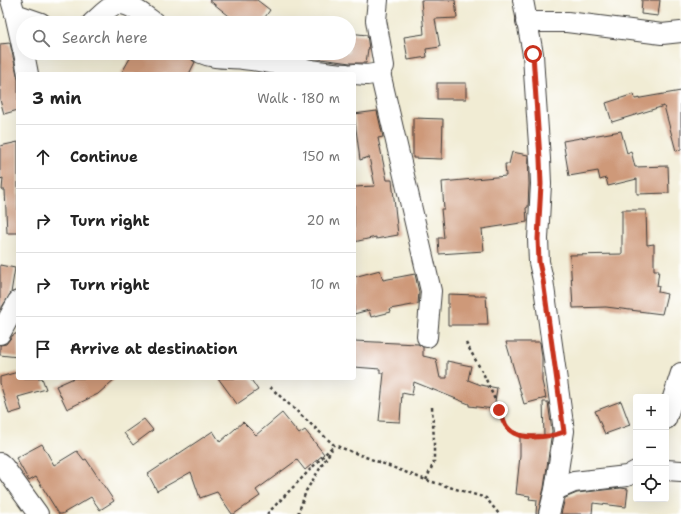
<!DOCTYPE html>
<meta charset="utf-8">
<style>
:root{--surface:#fff;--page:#f2f2f2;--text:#222;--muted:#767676;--line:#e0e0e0}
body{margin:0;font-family:"Shantell Sans",sans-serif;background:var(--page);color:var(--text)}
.controls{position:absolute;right:12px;bottom:12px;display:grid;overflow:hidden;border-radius:4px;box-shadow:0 4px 16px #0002}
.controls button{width:36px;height:36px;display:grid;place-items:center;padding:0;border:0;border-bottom:1px solid var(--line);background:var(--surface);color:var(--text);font:20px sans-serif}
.stop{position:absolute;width:12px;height:12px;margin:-9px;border:3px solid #c8321e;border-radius:50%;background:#fff}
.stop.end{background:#c8321e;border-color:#fff;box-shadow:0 1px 4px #0008}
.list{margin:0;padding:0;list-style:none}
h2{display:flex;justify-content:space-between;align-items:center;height:52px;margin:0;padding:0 16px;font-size:17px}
h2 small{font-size:13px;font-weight:400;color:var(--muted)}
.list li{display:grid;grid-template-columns:26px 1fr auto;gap:12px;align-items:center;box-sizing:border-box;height:64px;padding:0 16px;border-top:1px solid var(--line)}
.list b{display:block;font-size:15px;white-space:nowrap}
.list em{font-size:13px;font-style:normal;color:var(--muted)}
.icon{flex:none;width:22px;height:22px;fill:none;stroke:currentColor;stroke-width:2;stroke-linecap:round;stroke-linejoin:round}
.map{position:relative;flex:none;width:681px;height:514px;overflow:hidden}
.search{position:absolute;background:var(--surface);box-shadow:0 4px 16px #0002;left:16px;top:16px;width:340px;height:44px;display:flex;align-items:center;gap:10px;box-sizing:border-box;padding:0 14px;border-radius:22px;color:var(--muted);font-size:15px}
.panel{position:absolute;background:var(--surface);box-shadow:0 4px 16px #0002;left:16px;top:72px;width:340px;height:308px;border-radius:4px}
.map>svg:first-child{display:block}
.building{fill:#ce9979}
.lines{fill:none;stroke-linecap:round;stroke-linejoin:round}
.minor-casing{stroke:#3c3b38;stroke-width:22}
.path{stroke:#3c3b38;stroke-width:2.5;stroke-dasharray:3 3;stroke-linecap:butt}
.minor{stroke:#fff;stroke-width:20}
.route{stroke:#c8321e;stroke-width:5}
</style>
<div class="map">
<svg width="681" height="514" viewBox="0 0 681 514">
<rect width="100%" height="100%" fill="#fff"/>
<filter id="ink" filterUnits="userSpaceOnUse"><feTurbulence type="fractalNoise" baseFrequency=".025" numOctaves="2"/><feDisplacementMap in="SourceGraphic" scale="8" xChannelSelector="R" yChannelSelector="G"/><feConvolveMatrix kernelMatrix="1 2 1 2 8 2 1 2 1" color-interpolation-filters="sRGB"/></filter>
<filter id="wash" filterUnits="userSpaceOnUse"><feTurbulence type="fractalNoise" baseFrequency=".012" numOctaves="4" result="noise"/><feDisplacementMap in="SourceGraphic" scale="16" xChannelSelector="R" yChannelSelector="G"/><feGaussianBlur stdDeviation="0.9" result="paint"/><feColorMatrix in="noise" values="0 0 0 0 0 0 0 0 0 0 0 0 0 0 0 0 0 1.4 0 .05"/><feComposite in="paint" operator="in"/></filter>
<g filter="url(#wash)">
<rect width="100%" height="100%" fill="#f1ecd4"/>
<g id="blocks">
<g class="building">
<path d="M209,0H257L270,10L261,23H238Z"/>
<path d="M421,0H455L457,18L435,19L440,47L426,49L427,57L408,60L404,37L424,34Z"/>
<path d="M642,0H660L658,16L641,14Z"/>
<path d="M349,33L367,35L369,49H368L366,63H350L306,57L307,53H349Z"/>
<path d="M10,43L18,79V110L4,114L0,100V44Z"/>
<path d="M133,53H186L190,55L192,60L195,62L189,74H121Z"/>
<rect x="437" y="83" width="29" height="16"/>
<path d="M681,91V150L676,151L664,106L612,122L606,103L634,94L635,99Z"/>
<path d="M377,111L383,137L378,138L387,180H392L398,235L376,239V237L354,242V187L375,186L369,157L360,160L354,114Z"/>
<path d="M413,118L443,119L442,159L413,158Z"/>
<path d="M621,131L627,153L631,151L635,167L668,166L669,193L637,194V179L608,186L606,178L600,180L598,171L569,176L563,141Z"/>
<path d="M18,142V233H7L5,190H2L3,178L0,179V146Z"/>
<path d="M512,152L528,155L529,184L528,207L526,208L527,222L482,229L484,251L439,254L438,238H444L441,209H444L442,182L506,176L505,164H509Z"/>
<path d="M622,210H646L647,245L654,244V270H659L657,286H659L658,292L667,294L662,314L606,307L573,308L570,255L622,254Z"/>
<path d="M0,265L15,268L11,293L0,310Z"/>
<path d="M380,270L383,280L415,274L419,292L418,304L390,309L391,312L371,317L369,310L354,314V277Z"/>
<path d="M448,294L475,295V296H486L488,325H448Z"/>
<path d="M18,333V357L0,355V345L6,344L13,335Z"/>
<path d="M354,341L418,344L423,347V356L436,359L440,378H447V361L471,366L468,380L481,385L497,388L494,409L469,406V404L414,382L412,395L402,393L400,422L379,421L384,373H380V369L354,367Z"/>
<path d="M506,342H540L542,357V381L546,398L524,404Z"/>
<path d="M18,372V378H42L46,389L18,397L22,410L9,414L0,383V377Z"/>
<path d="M74,378H116L98,394L67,409L56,386Z"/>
<path d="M218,378H250L258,390L237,404Z"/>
<path d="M621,401L630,425L605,434L595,411Z"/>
<path d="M543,402H548L552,431L544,488L538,514H536L537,500L529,499L530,496L516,494L520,456V436H544Z"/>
<path d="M282,413L299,434L305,430L324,454L305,470L297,460L256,490L260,496L234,514H232L217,492L200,498L191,472L157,491L148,474L213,431L220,442L243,422L256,435Z"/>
<path d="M144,419L153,430L133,445L124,433Z"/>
<path d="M42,444L54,465L77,451L84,460L86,459L114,501L100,510L91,497L62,514H59L36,477L29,481L16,458Z"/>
<path d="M621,488L628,489L626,507L593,503L592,514H561L565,498L577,493Z"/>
</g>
</g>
</g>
<g filter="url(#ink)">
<use href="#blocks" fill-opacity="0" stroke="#3c3b38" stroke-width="1"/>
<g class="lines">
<defs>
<g id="minor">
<path d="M11,0L15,14L41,23"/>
<path d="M523,0L533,54L534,72L540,159L541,184L538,239L539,262L543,280L564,431L555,490L549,514"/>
<path d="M15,14L23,50"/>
<path d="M526,22H567L662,34L681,32"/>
<path d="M92,23C99,17 106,9 114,5C127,0 145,16 155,23"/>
<path d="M24,53L28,74"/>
<path d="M201,53C217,60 227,57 243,59C278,63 312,72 347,74"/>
<path d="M380,73L431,291L427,337"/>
<path d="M354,74L367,75L380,73L384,66L376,20L378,0"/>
<path d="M0,334L18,301"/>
<path d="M666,419L681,373"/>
<path d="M0,463L4,467L38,514"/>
<path d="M666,470L681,471"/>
<path d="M555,490L574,482L627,476L636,471"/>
</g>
</defs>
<use href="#minor" class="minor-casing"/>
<g class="path">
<path d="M466,343L484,375L507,427C519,439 530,436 546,436"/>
<path d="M270,387L334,445L426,480L486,498L499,514"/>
<path d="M426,480L434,462V440L432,407"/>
<path d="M267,514L334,445"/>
<path d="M298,514L306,491L332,449"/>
</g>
<use href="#minor" class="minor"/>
</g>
</g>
<g class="lines" filter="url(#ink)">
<path class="route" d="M499,410C502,415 503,423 507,427C518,442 550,437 564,432L543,280L539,262L538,239L541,184L540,159L533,54"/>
</g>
</svg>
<div class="controls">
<button>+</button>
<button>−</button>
<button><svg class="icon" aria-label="locate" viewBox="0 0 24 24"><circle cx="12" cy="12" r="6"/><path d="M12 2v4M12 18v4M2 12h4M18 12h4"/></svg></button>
</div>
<div class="stop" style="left:533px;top:54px"></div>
<div class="stop end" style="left:499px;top:410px"></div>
<div class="search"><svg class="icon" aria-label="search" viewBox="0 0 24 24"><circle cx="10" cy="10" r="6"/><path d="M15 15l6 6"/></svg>Search here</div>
<section class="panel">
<h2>3 min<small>Walk · 180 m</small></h2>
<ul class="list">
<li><svg class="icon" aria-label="ahead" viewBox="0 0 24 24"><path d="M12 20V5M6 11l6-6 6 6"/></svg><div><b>Continue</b></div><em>150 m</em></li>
<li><svg class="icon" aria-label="right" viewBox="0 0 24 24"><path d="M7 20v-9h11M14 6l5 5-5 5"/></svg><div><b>Turn right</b></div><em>20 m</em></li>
<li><svg class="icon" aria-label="right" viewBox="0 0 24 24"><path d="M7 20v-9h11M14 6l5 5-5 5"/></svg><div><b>Turn right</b></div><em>10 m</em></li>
<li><svg class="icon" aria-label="arrive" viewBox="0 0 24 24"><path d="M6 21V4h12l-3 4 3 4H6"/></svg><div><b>Arrive at destination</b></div></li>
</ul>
</section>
</div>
